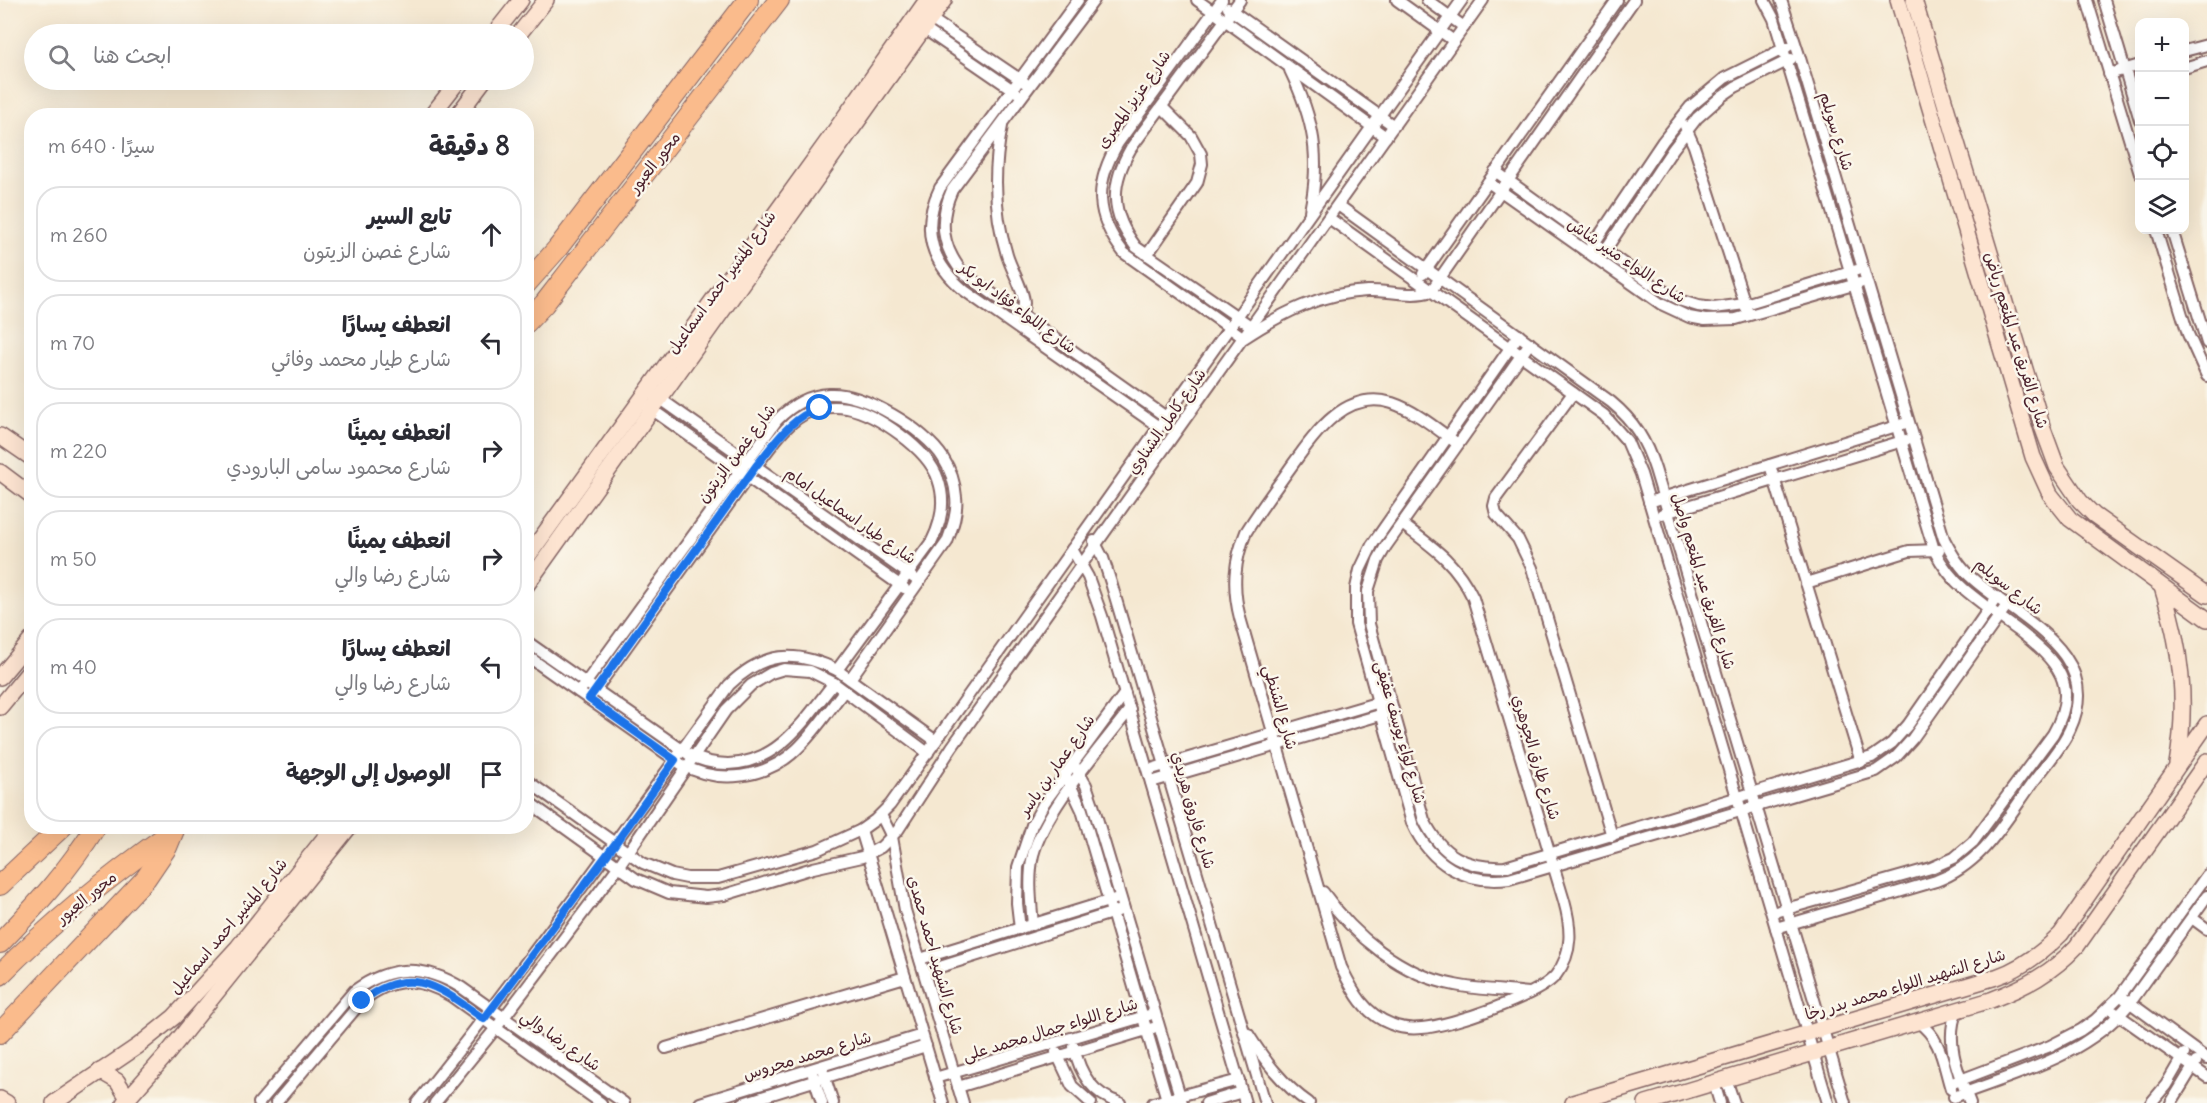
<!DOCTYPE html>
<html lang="ar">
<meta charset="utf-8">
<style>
:root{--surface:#fff;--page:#f2f2f3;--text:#2b2b33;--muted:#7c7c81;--line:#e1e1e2}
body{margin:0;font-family:Delius,"Playpen Sans Arabic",sans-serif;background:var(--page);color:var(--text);direction:rtl}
.controls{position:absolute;right:18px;top:18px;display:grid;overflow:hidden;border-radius:12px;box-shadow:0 6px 24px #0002}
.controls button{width:54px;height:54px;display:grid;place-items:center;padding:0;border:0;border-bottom:2px solid var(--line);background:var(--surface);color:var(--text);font:30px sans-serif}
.stop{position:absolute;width:18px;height:18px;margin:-14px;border:4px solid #1a73e8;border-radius:50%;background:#fff}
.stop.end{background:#1a73e8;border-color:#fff;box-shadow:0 2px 6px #0008}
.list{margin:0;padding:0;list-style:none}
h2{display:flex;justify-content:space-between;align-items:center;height:78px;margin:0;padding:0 24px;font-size:26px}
h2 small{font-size:20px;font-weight:400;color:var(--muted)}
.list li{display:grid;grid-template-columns:39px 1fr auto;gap:18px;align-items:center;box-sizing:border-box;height:96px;margin:0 12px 12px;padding:0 12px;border:2px solid var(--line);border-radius:24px}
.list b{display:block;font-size:22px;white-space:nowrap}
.list p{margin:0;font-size:20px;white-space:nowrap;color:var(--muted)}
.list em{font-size:20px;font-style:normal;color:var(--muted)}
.icon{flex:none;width:33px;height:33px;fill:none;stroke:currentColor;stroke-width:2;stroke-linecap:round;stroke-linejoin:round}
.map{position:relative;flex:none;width:2207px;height:1103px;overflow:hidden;direction:ltr}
.search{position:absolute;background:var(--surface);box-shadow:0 6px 24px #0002;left:24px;top:24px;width:510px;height:66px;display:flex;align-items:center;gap:15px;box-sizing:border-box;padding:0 21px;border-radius:33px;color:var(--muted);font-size:22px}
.panel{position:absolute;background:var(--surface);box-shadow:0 6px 24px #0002;left:24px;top:108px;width:510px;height:726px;border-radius:24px;direction:rtl}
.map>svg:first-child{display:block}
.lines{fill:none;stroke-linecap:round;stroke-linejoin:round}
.street-casing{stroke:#866565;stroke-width:14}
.secondary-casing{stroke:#866565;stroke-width:18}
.highway-casing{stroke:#866565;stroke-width:22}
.street{stroke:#fff;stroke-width:10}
.secondary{stroke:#fde4d1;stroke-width:15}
.highway{stroke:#fabb8c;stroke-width:20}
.route{stroke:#1a73e8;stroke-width:8}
.labels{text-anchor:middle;stroke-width:5;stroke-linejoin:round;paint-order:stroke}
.street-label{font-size:16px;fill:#4a1f2b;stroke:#fbf7ec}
</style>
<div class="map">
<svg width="2207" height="1103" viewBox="0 0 2207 1103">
<rect width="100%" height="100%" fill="#fbf7ec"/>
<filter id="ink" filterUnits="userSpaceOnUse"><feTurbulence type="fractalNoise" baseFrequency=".0167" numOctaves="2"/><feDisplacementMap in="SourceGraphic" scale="12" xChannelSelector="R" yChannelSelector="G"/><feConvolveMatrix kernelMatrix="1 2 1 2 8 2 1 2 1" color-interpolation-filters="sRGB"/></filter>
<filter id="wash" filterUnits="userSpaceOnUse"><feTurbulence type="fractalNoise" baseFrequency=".008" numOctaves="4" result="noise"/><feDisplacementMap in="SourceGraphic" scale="24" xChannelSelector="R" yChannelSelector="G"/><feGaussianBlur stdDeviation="1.35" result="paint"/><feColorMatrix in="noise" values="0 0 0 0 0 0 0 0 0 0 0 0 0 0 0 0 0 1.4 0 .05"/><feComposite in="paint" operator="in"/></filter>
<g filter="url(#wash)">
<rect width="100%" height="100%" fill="#f5e8d1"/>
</g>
<g filter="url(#ink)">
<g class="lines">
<defs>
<g id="street">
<path d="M1078,0L940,188C920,229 931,263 965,291L1159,427"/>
<path d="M1094,0L952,190C938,221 942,247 963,273L1166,417"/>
<path d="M1197,0L1386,137"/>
<path d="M1222,0L1118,143C1094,184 1095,216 1124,253L1244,338C1282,313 1321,293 1367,291C1386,290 1415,298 1431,291L1634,0"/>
<path d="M1240,0L1131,148C1110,185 1110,213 1136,247L1252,327"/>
<path d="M1397,0L1454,41"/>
<path d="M1427,0L1464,27"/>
<path d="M1764,0L1774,19L1934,550C1942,565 1951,578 1964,589C1982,604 2000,617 2019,631C2057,661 2081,685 2053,734L1973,842L1954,858L1931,868L1772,913"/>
<path d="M2087,0L2140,174"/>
<path d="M2104,0L2140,120"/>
<path d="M1228,8L1394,126"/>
<path d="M925,15L1024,82"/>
<path d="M920,26L1016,92"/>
<path d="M2184,51L2207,45"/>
<path d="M2184,68L2207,61"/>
<path d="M1290,70C1314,120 1321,157 1310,211"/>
<path d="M2109,74L2140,65"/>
<path d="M1002,126C993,169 994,213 1007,255C1011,269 1024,290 1024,303C1024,310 1020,315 1016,320"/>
<path d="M1685,126L1694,146L1747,310"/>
<path d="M1495,171L1653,285L1682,301L1698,306L1714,308L1745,304L1857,270"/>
<path d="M1488,182L1661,304L1689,317L1705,320L1736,319L1860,283"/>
<path d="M1338,205L1611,402C1634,421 1646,441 1655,469L1845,1103"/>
<path d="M1329,218L1604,415L1627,441L1641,474L1828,1103"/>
<path d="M2156,230L2188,334L2207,376"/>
<path d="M2172,230L2207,343"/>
<path d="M1591,248L1663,141L1690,107L1725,78L1787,47"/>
<path d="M1147,255L1197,183L1202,164L1201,154L1191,136L1162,107"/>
<path d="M1602,255L1673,149L1697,118L1722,96L1735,87L1791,59"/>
<path d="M1423,274L1617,0"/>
<path d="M1519,335L1372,545L1360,570L1356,588V624L1412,823C1430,863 1465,885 1509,879L1876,771L1896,757L1913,738L2007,605"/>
<path d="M1530,343L1386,546L1378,560L1368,591L1369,624L1424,820C1441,855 1466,869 1505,867L1872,757L1892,743L1908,725L1997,597"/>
<path d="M1573,393L1496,498L1494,506L1496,514L1518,539L1532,568L1612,836"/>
<path d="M655,395L914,578"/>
<path d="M647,406L904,588"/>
<path d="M1770,465L1861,762"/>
<path d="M1649,502L1903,424"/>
<path d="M1662,514L1906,440"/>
<path d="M1402,524C1433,547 1456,562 1473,598L1564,901C1571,926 1574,952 1556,975C1539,996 1450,1026 1422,1028C1412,1029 1400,1028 1391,1024C1364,1014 1353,991 1341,967L1240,618C1232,587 1234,561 1246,532C1259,511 1274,491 1288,471C1312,438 1343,388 1392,403C1416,411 1438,430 1458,444"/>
<path d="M1094,541L1103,558L1112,586L1265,1103"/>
<path d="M1072,549L1088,577L1102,616L1245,1103"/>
<path d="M1806,583L1909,551L1939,550"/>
<path d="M526,641L688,754C701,761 714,764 728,764C779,763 805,719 834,683"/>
<path d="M526,655L681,764C718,785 766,779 797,749C815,732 829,710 844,691"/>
<path d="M579,692L777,420C792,405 808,395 829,394C863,392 925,429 943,458C950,469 955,484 956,497C958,512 952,528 947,542L850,679"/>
<path d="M589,699L756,466C771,447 787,420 811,411C822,407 835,406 847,408C877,414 928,449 938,479C946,501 942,521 932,541L837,670"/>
<path d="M1073,763L1086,785L1093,805L1182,1103"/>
<path d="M1148,770L1383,701"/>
<path d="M1065,774L1082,810L1168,1103"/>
<path d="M526,780L643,863L672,875L687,878H718L817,850L861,830L875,820L890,805L938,738L1462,0"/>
<path d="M1151,782L1387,713"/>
<path d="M526,800L636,879L669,893L706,897L724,895L813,868L862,857L881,847L898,830L952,747L1483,0"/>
<path d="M881,815L892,837L905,910L963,1103"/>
<path d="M861,830L943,1103"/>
<path d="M1323,892C1354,936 1401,975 1455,985C1479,990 1504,990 1529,993"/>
<path d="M2192,918L2207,929"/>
<path d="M1033,925C1031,902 1028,878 1033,855C1045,809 1100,749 1130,709"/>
<path d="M1776,928L1936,881C1982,864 2004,823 2031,785C2044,767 2061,749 2070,729C2105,653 2018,619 1973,579C1960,568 1952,554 1944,539L1799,55L1781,0"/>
<path d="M1020,929L1017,903L1018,867L1032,825L1044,803L1125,693"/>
<path d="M920,959L1115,899"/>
<path d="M924,972L1118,911"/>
<path d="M2125,999L2207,1059"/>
<path d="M1957,1010C1944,1041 1958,1073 1970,1103"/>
<path d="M2114,1012L2207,1077"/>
<path d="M1918,1022C1942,1039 1943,1064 1951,1089"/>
<path d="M1248,1034C1265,1061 1283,1085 1309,1103"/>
<path d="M1074,1047C1080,1074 1092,1094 1120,1103"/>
<path d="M666,1048L905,977"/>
<path d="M1056,1052L1072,1086L1091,1103"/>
<path d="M823,1072L833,1103"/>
<path d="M813,1075L822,1103"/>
<path d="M935,1078L1149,1015"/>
<path d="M1726,1079L1734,1103"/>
<path d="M1714,1083L1720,1103"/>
<path d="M1950,1084L2050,1046L2081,1030L2095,1020L2120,996L2207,875"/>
<path d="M958,1087L1153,1028"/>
<path d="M1954,1097C2016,1073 2086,1057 2130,1003L2207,896"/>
<path d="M259,1103L354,991C390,965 424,964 462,988L624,1103"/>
<path d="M276,1103L362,1001C392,977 419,976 451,996L601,1103"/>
<path d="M417,1103C526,967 627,826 729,685C763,652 795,649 837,670L936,741"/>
<path d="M435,1103L496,1028L618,867L726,710L751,685L771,673L784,669L810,671L834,683L928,753"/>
<path d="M700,1103L922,1035"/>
<path d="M743,1103L926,1046"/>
<path d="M1153,1103L1239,1080"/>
<path d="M1206,1103L1242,1092"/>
<path d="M2151,1103L2166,1085L2184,1054"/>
<path d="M2171,1103L2196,1062"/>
</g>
<g id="secondary">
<path d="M1898,0L2033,457L2050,494L2070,519L2207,619"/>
<path d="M1914,0L2043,429L2057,467L2080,501L2094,515L2207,595"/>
<path d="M494,34L521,0"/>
<path d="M519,34L546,0"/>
<path d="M431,116L459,80"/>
<path d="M457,116L484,80"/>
<path d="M0,436L32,458"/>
<path d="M0,472L32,496"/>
<path d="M526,559L832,135L927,0"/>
<path d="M526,586L944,0"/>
<path d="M2162,587C2181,646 2188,703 2177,764"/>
<path d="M0,677L32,639"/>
<path d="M0,707L32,668"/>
<path d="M100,1071L117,1081L128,1098"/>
<path d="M0,1099L7,1103"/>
<path d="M54,1103L138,1046L174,1017L238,947L334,826"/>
<path d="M124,1103L167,1054L350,826"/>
<path d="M1573,1103L1996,977C2022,968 2042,953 2061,934L2207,724"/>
<path d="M1646,1103L1991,1000C2025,987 2052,973 2077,946L2207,761"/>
</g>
<g id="highway">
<path d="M526,284L557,249L748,0"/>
<path d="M526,323L544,304L779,0"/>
<path d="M0,885L63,826"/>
<path d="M0,943C36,906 69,870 96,826"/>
<path d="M0,975C53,921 111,875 173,831"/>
<path d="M0,1033L146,878L167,847L174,830"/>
</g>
</defs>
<use href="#street" class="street-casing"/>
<use href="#secondary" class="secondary-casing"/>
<use href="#highway" class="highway-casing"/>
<use href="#street" class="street"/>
<use href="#secondary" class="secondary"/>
<use href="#highway" class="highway"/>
</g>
</g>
<g class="lines" filter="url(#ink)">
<path class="route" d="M362,1001C412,962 441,989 484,1019L615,844L675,760L589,699L756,466C775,443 791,417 820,408"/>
</g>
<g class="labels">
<g class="street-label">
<text transform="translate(1133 99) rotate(-55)" y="6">شارع عزيز المصرى</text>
<text transform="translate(1837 131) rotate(73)" y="6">شارع سويلم</text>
<text transform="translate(654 162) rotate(-52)" y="6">محور العبور</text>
<text transform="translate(1627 260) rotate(34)" y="6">شارع اللواء منير شاش</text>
<text transform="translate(721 282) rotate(-54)" y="6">شارع المشير احمد اسماعيل</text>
<text transform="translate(1018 307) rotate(37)" y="6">شارع اللواء فؤاد ابو بكر</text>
<text transform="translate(2017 340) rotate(73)" y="6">شارع الفريق عبد المنعم رياض</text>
<text transform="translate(1166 421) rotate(-55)" y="6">شارع كامل الشناوي</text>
<text transform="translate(736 453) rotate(-53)" y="6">شارع غصن الزيتون</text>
<text transform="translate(851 515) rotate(35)" y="6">شارع طيار اسماعيل امام</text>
<text transform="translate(1704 581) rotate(73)" y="6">شارع الفريق عبد المنعم واصل</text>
<text transform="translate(2009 586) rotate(38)" y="6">شارع سويلم</text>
<text transform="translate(1281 707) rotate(74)" y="6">شارع الشنطي</text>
<text transform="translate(1401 732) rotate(74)" y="6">شارع لواء يوسف عفيفى</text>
<text transform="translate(1537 757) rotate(73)" y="6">شارع طارق الجوهري</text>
<text transform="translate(1056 765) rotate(-55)" y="6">شارع عمار بن ياسر</text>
<text transform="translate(1194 810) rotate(74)" y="6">شارع فاروق هريدي</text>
<text transform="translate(86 897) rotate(-39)" y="6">محور العبور</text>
<text transform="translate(228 926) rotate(-50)" y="6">شارع المشير احمد اسماعيل</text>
<text transform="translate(936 955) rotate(74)" y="6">شارع الشهيد احمد حمدى</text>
<text transform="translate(1905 984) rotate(-17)" y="6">شارع الشهيد اللواء محمد بدر رخا</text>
<text transform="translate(1050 1029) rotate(-17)" y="6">شارع اللواء جمال محمد على</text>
<text transform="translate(561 1040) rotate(35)" y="6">شارع رضا والي</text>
<text transform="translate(807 1055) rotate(-17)" y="6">شارع محمد محروس</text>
</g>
</g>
</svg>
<div class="controls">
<button>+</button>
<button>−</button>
<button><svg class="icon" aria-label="locate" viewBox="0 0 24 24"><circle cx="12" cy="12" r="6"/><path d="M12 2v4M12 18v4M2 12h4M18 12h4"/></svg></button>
<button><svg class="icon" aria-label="layers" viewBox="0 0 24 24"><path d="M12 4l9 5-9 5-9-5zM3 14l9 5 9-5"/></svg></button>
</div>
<div class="stop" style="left:820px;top:408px"></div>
<div class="stop end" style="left:362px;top:1001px"></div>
<div class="search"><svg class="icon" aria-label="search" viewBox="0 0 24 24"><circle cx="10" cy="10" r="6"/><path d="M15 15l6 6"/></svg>ابحث هنا</div>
<section class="panel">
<h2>8 دقيقة<small>سيرًا · 640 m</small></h2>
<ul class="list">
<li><svg class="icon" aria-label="ahead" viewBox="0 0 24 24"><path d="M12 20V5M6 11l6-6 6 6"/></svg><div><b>تابع السير</b><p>شارع غصن الزيتون</p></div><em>260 m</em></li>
<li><svg class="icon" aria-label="left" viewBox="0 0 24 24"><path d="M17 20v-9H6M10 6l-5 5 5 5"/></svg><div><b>انعطف يسارًا</b><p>شارع طيار محمد وفائي</p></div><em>70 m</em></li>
<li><svg class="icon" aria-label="right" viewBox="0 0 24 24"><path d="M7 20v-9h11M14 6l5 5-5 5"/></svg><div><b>انعطف يمينًا</b><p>شارع محمود سامى البارودي</p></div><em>220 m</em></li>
<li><svg class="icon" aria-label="right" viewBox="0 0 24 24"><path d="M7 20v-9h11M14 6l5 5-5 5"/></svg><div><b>انعطف يمينًا</b><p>شارع رضا والي</p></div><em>50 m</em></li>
<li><svg class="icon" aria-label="left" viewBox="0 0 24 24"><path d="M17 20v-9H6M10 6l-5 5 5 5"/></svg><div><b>انعطف يسارًا</b><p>شارع رضا والي</p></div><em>40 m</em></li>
<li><svg class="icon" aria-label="arrive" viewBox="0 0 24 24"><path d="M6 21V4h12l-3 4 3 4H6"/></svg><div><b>الوصول إلى الوجهة</b></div></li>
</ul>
</section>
</div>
